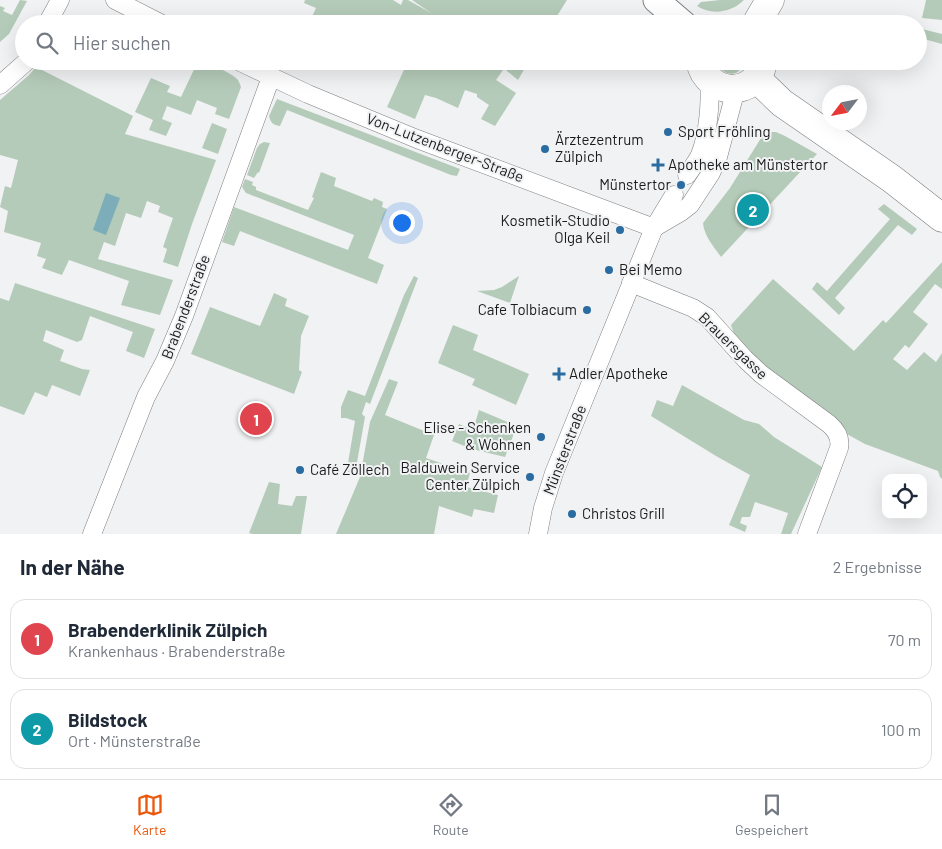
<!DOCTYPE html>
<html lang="de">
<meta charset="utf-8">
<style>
:root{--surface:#fff;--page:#f2f2f3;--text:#1f2937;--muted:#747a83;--line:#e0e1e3;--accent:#ea580c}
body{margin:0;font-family:Barlow,sans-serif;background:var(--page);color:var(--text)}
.controls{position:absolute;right:15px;bottom:15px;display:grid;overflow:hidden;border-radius:10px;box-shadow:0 5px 20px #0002}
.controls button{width:45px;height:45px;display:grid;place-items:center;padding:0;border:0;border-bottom:1px solid var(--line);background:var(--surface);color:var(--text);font:25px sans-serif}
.compass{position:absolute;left:822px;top:85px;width:45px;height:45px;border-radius:50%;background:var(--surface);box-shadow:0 5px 20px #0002;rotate:238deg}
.you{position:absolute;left:401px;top:222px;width:18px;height:18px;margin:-12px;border:4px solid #fff;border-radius:50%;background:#1a73e8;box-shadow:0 0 0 8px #1a73e833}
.badge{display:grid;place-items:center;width:32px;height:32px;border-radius:50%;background:var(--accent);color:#fff;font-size:16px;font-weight:700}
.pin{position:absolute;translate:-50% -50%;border:2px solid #fff;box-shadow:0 1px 5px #0006}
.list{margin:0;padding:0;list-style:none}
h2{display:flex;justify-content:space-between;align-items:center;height:65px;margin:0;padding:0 20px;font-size:21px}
h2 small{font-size:16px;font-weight:400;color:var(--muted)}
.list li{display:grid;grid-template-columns:32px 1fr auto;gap:15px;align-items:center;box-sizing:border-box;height:80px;margin:0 10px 10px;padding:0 10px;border:1px solid var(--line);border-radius:15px}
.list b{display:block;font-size:19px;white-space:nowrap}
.list p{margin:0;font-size:16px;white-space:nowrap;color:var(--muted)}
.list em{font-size:16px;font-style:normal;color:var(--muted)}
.icon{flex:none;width:28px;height:28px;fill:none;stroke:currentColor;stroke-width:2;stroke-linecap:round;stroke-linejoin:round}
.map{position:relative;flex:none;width:942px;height:534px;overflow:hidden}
.search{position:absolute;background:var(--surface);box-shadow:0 5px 20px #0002;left:15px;right:15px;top:15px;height:55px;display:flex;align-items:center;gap:12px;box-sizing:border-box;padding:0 18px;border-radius:28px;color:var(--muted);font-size:19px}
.sheet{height:245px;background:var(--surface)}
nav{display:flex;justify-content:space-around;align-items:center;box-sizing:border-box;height:70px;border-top:1px solid var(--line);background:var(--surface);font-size:14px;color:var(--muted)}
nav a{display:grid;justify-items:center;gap:2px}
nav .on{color:var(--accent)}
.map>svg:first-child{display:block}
.green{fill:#b5cbb9}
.water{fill:#7cadb8}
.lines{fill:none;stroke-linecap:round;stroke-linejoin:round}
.street-casing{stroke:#7f7f80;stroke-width:19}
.secondary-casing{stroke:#7f7f80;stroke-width:27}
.primary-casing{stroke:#7f7f80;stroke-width:29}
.street{stroke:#fff;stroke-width:18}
.secondary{stroke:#fff;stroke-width:25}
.primary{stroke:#fff;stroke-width:28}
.poi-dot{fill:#2a6ba1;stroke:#f1f2f3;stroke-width:2}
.labels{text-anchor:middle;stroke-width:4;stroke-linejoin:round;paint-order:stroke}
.poi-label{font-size:15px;fill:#1b1b1b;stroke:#f1f2f3;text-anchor:start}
.street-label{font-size:15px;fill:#1b1b1b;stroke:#f1f2f3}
</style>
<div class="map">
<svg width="942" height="534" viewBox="0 0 942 534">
<rect width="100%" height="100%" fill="#f1f2f3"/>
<g class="green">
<path d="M20,0L27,1L9,34L0,42V6L5,8L3,11L12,15Z"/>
<path d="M305,0H393L401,5L403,0H408L431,13L412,0H567L552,24H311L312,22L310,21L316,8L304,3Z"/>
<path d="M720,0H744C732,12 712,16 697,6L701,2Z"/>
<path d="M926,0H942V20L922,18Z"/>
<path d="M918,28L942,34V44L924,39L918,56Z"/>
<path d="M198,61C205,61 234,74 238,80C239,82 240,84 241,87L229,119L215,114L217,108L197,100L191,115L167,106L162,119L172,123L166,136L149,130L153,120L135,112L151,78L170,86L167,92L181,97Z"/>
<path d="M408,61H492L503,70L496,80L516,93L495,126L481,119L489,105L477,97V94L465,90L458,108L436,98L425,95L415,119L387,107Z"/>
<path d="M495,61H529L518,80Z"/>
<path d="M717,61H745C740,78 722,78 717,61Z"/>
<path d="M36,67L133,116L125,134L216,160L192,224L178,267L163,262L167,249L163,247L173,218L158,212L160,206L147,201L141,218L126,213L115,246L104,242L98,259L173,280L160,315L121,305L129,281L69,260L62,275L42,268L46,259L37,256L41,243L4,232L8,211L0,207L5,186L11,188L18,160L0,155V100L29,75Z"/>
<path d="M277,99L460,169L457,176L451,175L287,110L280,126C273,125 271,123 269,116Z"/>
<path d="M212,123L227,129L218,154L202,148Z"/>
<path d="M768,132H776L785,136L817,154L721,257C714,247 704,236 703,223L730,188L761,138Z"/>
<path d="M264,142L270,143L259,173L258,172L254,178L247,175L257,148L260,144Z"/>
<path d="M321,172L336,178L334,186L372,201L374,198L383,202L382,207L387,209L368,258L384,265L377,284L240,231L234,246L222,242L234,207L348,250L354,235L246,193L242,187L245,179L253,182L252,185L256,187V190L308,210L314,198L312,197Z"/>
<path d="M884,204L917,229L912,235L898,225L835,298L845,308L839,315L812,289L817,282L827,291L890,219L878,209Z"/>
<path d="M942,262V289L935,284L913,312L928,324L909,348L905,345L893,359L907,370L924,352L936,362L942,353V479L940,477L938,471L865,444L845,433L737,343L731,325L773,279L854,351L883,320L886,323Z"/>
<path d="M414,276L418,278L370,404L366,402L362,414L365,417L356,468L346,475L355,421L346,418H341V407L348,390L365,396L404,295Z"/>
<path d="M519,276L510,303L477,291L494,290L502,287Z"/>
<path d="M15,283L155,329L144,358L126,351L133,332L90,316L82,340L77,342L46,330L43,341L64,350L60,361L82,369L90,370L80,396L52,385L47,397L35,392L24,415L0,406V298L9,301Z"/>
<path d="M274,293L287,299L285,306L309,316L301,336L299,370L302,372L294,394L191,354L210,307L260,326Z"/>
<path d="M453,325L478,335L473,350L529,374L516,405L472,385L475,379L438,363Z"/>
<path d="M389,379L398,382L385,415L434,435L426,458L470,473L466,487L498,495L494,513L474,509L472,517L439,506L434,534H336L360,477L370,422Z"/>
<path d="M682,385L744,420L759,424L774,437L822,467L791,534H781L788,513L755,502L750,517H742L740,523L747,526L745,532L729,525L750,475L716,456L651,416L657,400L673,406Z"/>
<path d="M479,410L510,423V426L516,428L505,457L472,449L452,441L459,424L473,430Z"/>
<path d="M269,482L280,484L278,504L292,506L296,496H307L301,534H252L249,533Z"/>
</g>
<path class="water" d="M106,193L120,198L106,235L93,230Z"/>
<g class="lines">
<defs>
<g id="street">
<path d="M115,0L162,24"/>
<path d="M47,24L60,0"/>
<path d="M238,61L308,94L417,139L654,228"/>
<path d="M0,85L27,61"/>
<path d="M687,175C691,169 696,163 700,155C708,135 711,102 709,80"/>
<path d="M657,226L681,212L690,205L711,173L718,157L736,89"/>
<path d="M631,283L693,308L707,317L745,359L761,374L829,424C836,430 841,438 839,448L807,534"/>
<path d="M92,534L146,397L165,361L184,316L271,77"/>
<path d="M538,534L543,508L554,473L654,228L674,195"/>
</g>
<path id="secondary" d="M656,0L684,24"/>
<g id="primary">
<path d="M756,24L770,0"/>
<path d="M700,61C707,97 756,98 763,63"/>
<path d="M756,78L782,103L892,179L942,218"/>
</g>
</defs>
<use href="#street" class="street-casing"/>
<use href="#secondary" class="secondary-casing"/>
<use href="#primary" class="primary-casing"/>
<use href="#street" class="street"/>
<use href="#secondary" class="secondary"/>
<use href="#primary" class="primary"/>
</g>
<g class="poi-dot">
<circle cx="668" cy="132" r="5"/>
<circle cx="545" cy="149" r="5"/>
<path d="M655.5 157.5h5v5h5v5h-5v5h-5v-5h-5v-5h5z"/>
<circle cx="681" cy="185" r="5"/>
<circle cx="620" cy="230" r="5"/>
<circle cx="609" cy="270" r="5"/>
<circle cx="587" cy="310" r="5"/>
<path d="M556.5 366.5h5v5h5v5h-5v5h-5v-5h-5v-5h5z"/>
<circle cx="541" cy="437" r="5"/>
<circle cx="300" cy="470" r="5"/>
<circle cx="530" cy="477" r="5"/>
<circle cx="572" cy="514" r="5"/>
</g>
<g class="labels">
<g class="poi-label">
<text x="678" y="137">Sport Fröhling</text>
<text x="555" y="145">Ärztezentrum<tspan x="555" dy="17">Zülpich</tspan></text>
<text x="668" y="170">Apotheke am Münstertor</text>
<text x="671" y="190" text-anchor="end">Münstertor</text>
<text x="610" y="226" text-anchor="end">Kosmetik-Studio<tspan x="610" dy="17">Olga Keil</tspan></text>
<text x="619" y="275">Bei Memo</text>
<text x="577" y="315" text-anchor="end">Cafe Tolbiacum</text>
<text x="569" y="379">Adler Apotheke</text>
<text x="531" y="433" text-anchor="end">Elise - Schenken<tspan x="531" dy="17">&amp; Wohnen</tspan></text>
<text x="520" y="473" text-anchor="end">Balduwein Service<tspan x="520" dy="17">Center Zülpich</tspan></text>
<text x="310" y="475">Café Zöllech</text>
<text x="582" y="519">Christos Grill</text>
</g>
<g class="street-label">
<text transform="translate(445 148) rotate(21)" y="5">Von-Lutzenberger-Straße</text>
<text transform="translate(186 307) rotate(-69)" y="5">Brabenderstraße</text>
<text transform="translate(733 346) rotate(44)" y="5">Brauersgasse</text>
<text transform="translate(565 450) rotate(-69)" y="5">Münsterstraße</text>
</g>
</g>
</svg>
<div class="controls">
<button><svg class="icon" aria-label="locate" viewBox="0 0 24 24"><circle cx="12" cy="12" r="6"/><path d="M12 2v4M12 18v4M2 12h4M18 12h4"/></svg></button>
</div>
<svg class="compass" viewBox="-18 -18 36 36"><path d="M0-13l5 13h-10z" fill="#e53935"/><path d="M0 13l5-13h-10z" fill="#747a83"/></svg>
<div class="you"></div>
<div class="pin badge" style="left:256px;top:419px;background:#e0444e">1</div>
<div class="pin badge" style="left:753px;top:210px;background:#0f9aa8">2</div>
<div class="search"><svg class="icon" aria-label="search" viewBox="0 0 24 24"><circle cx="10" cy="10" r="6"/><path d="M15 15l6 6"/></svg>Hier suchen</div>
</div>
<section class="sheet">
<h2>In der Nähe<small>2 Ergebnisse</small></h2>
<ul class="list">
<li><span class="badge" style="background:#e0444e">1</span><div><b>Brabenderklinik Zülpich</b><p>Krankenhaus · Brabenderstraße</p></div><em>70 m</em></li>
<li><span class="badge" style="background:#0f9aa8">2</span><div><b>Bildstock</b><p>Ort · Münsterstraße</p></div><em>100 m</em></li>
</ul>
</section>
<nav>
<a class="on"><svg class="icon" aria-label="map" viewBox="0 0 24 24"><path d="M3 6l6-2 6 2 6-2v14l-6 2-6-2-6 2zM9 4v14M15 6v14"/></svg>Karte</a>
<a><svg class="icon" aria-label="directions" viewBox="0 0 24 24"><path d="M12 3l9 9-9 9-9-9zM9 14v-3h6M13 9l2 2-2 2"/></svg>Route</a>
<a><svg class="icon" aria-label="saved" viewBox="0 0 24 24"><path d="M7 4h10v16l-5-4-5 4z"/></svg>Gespeichert</a>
</nav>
